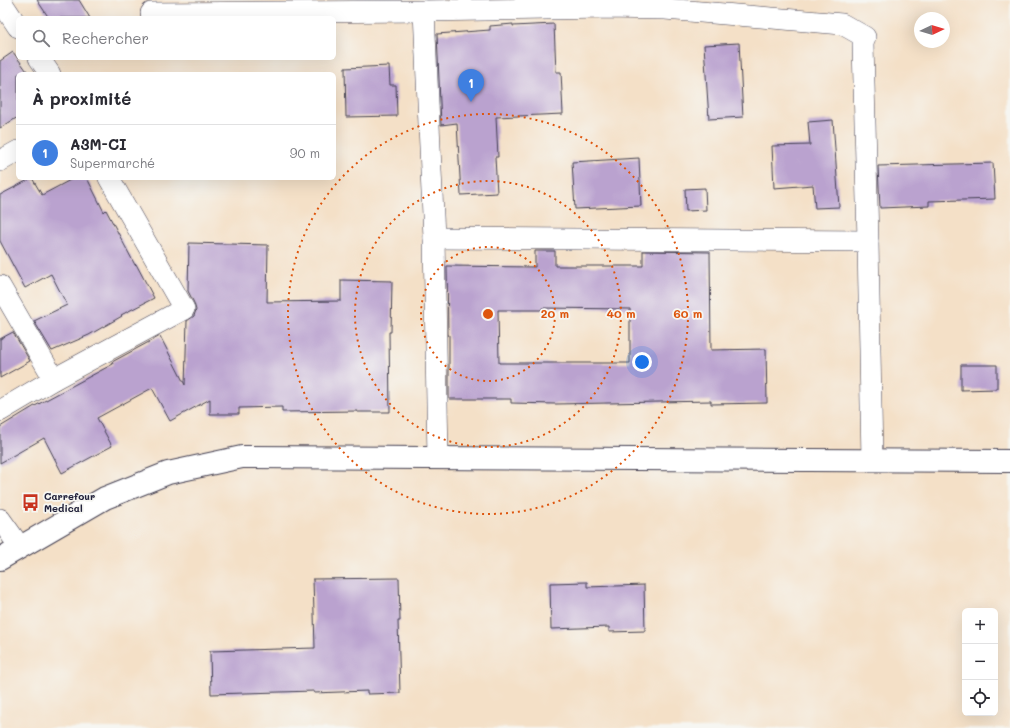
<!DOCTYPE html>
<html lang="fr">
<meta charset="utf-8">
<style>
:root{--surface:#fff;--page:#f7f7f7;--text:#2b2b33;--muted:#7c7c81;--line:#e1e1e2;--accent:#db2777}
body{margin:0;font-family:Mali,sans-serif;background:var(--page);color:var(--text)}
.controls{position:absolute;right:12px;bottom:12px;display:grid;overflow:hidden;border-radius:6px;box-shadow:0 4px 16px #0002}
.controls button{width:36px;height:36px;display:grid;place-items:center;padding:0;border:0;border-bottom:1px solid var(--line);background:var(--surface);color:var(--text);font:20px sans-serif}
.compass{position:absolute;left:914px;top:12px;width:36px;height:36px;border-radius:50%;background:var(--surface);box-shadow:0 4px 16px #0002;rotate:86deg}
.you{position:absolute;left:642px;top:362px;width:14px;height:14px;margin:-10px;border:3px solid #fff;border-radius:50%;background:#1a73e8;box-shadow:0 0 0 6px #1a73e833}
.badge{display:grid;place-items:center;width:26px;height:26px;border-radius:50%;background:var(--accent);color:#fff;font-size:13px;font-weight:700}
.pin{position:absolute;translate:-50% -33px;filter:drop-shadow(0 1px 2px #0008)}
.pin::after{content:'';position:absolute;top:21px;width:14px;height:12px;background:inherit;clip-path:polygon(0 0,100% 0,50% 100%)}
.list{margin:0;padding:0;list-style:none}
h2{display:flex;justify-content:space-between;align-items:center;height:52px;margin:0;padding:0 16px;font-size:17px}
h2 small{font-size:13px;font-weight:400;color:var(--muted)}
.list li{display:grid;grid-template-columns:26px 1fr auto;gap:12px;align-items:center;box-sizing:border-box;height:56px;padding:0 16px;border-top:1px solid var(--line)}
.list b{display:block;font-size:15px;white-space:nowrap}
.list p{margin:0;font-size:13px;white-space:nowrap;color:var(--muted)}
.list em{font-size:13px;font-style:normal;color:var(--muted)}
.icon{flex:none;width:22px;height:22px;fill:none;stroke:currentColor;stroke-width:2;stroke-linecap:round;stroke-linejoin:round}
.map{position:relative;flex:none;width:1010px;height:728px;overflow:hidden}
.search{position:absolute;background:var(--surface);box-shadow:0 4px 16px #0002;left:16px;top:16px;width:320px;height:44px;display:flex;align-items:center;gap:10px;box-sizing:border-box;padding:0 14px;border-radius:6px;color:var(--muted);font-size:15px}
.panel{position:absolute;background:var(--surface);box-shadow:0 4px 16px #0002;left:16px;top:72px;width:320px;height:108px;border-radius:6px}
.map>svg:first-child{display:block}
.building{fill:#baa2cf;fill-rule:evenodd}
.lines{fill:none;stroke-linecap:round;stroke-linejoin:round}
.street-casing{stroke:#423e50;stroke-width:22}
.secondary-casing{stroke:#423e50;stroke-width:24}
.street{stroke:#fff;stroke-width:21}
.secondary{stroke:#fff;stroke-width:22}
.ring{fill:none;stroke:#de560e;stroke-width:2;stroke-dasharray:2 4}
.labels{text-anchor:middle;stroke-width:3.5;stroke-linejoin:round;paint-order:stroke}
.poi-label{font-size:10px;font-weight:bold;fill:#22223b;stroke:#f6f6f2;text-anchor:start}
.centre{fill:#de560e;stroke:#f6f6f2;stroke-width:2}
.ring-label{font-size:12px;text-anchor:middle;font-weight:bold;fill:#de560e;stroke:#f6f6f2;stroke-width:3.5;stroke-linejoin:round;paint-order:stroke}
</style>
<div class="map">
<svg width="1010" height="728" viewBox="0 0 1010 728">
<rect width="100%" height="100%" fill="#f6f6f2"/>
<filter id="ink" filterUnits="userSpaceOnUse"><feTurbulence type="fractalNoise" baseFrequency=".025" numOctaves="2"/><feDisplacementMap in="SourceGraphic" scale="8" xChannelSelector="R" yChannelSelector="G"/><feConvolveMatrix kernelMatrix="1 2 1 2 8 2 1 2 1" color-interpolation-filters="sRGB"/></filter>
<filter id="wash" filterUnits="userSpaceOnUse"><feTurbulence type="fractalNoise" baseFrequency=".012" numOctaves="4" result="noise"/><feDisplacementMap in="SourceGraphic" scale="16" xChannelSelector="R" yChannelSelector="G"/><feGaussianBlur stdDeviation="0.9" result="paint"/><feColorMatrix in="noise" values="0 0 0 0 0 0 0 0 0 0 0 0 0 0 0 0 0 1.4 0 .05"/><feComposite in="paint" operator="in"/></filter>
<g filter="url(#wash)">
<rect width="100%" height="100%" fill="#f4e0c7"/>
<g id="blocks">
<g class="building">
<path d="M37,0H79L90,18H49Z"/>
<path d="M513,24V26L554,24L556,72H561L563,114L496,117L498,157H495L497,193L461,195L457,123L441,125L437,34L490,30V26Z"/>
<path d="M739,43L743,117L709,119L704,45Z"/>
<path d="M13,52L29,74H18V117L0,128V61Z"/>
<path d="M389,66L390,85H396L397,116L346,117L345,68Z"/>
<path d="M833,120L839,207L815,208L813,185L774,188L772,146L810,145L808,122Z"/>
<path d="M639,158L641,206L575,209L572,162Z"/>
<path d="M993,163L995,199L929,201V206L880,208L878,166Z"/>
<path d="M32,178L42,195L74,178H87L104,212L106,210L135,265L136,264L154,298L121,315L122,316L89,335L52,351L34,321L67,305L51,274L25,288L0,241V195Z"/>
<path d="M705,188L706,210L686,211L685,189Z"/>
<path d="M189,243L268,245L267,302L341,301V280L392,281L391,332H389L390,412H357V411L282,412V407L239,408V414H210V399L170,421L152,388L97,418L112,446L62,473L44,438L0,463V427L33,407L113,364L112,362L160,336L185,385L187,321L194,316L196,310L194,303L188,291Z"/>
<path d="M535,251H555V266H643V251L710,252L711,350L766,349L767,403L711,404V401L556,404L511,403V399H449V335H448L447,266L535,267ZM542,308L630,309V363H499L498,310H542Z"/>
<path d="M13,332L30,361L0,378V339Z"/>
<path d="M961,365H997V389L961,390Z"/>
<path d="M399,578L400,621H398L400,693L367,694V691L314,693V691L211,694L210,651L315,648L313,579Z"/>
<path d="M587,582V587L644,585L645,631L609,632V627L551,629L550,583Z"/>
</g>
</g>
</g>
<g filter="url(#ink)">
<use href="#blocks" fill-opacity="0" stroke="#423e50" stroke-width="1"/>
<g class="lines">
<defs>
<g id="street">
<path d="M0,0L18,27"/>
<path d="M424,11L434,238L438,458"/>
<path d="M151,13L424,11L604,8L665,9L842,24L865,37L863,44L868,241L872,460"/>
<path d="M39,58L50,74"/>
<path d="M0,161L18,151"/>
<path d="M434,238L868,241"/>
<path d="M0,286L54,379"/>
<path d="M0,411L54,379L184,309L109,178"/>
<path d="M0,519L20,547"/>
</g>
<path id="secondary" d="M0,559L105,498L168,473L242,457L1010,461"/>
</defs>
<use href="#street" class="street-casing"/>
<use href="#secondary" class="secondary-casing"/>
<use href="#street" class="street"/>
<use href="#secondary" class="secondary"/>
</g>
</g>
<g class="ring">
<circle cx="488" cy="314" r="67"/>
<circle cx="488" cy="314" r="133"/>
<circle cx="488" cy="314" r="200"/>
</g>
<defs>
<symbol id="bus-bare" viewBox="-9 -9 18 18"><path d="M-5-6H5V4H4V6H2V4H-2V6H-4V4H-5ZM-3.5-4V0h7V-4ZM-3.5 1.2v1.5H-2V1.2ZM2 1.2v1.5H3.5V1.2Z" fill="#c8321e" stroke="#f6f6f2" stroke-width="2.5" paint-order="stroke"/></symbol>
</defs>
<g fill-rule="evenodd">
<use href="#bus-bare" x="18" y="490" width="25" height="25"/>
</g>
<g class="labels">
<g class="poi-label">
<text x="44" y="500">Carrefour<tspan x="44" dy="12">Medical</tspan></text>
</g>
</g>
<circle cx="488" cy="314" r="6" class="centre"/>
<g class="ring-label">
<text x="555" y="318">20 m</text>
<text x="621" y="318">40 m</text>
<text x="688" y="318">60 m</text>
</g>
</svg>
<div class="controls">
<button>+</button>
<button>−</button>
<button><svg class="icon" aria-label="locate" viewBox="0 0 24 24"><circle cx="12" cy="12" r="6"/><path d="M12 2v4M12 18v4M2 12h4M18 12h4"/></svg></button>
</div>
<svg class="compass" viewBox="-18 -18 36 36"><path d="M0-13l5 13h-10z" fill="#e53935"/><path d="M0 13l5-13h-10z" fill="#7c7c81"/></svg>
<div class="you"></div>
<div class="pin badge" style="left:471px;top:102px;background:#3f7fe0">1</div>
<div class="search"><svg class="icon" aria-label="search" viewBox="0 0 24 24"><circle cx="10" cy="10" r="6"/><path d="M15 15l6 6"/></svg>Rechercher</div>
<section class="panel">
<h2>À proximité<small></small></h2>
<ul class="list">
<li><span class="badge" style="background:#3f7fe0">1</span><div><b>A3M-CI</b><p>Supermarché</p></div><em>90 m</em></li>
</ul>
</section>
</div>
